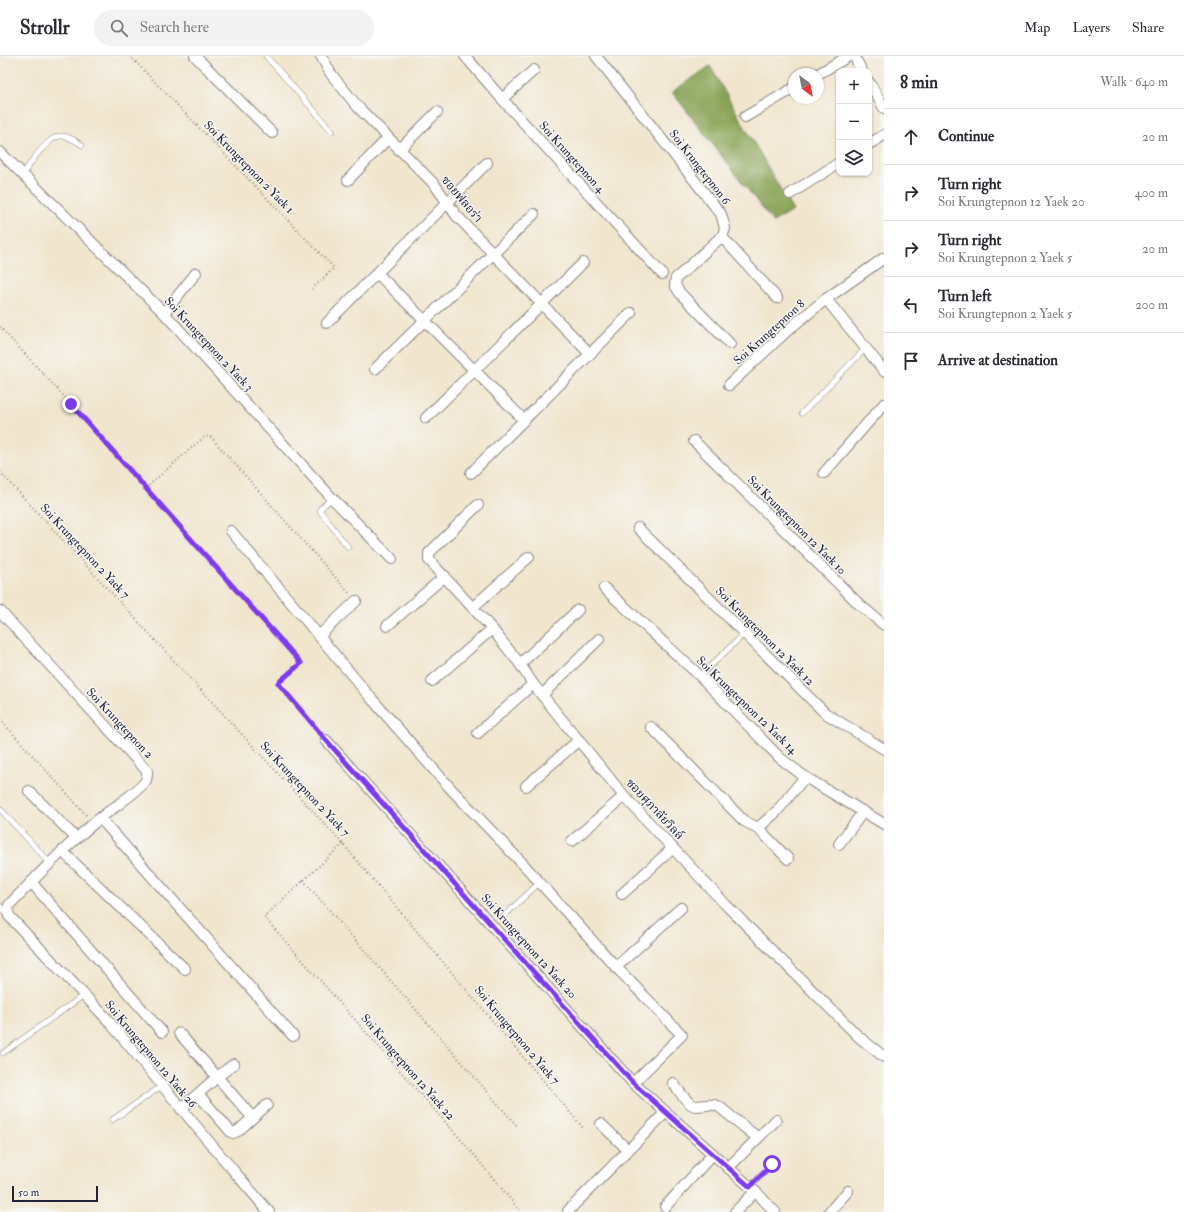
<!DOCTYPE html>
<meta charset="utf-8">
<style>
:root{--surface:#fff;--page:#f2f2f3;--text:#2b2b33;--muted:#7c7c81;--line:#e1e1e2}
body{margin:0;font-family:"IM FELL Double Pica","Noto Serif Thai",serif;background:var(--page);color:var(--text)}
.controls{position:absolute;right:12px;top:12px;display:grid;overflow:hidden;border-radius:8px;box-shadow:0 1px 3px #0004}
.controls button{width:36px;height:36px;display:grid;place-items:center;padding:0;border:0;border-bottom:1px solid var(--line);background:var(--surface);color:var(--text);font:20px sans-serif}
.compass{position:absolute;left:788px;top:12px;width:36px;height:36px;border-radius:50%;background:var(--surface);box-shadow:0 1px 3px #0004;rotate:148deg}
.scale{position:absolute;left:12px;bottom:10px;width:86px;box-sizing:border-box;padding-left:4px;border:2px solid #22223b;border-top:0;font-size:11px;line-height:14px;white-space:nowrap;color:#22223b;-webkit-text-stroke:3px #f6f6f2;paint-order:stroke}
.stop{position:absolute;width:12px;height:12px;margin:-9px;border:3px solid #7c3aed;border-radius:50%;background:#fff}
.stop.end{background:#7c3aed;border-color:#fff;box-shadow:0 1px 4px #0008}
.list{margin:0;padding:0;list-style:none}
h2{display:flex;justify-content:space-between;align-items:center;height:52px;margin:0;padding:0 16px;font-size:17px}
h2 small{font-size:13px;font-weight:400;color:var(--muted)}
.list li{display:grid;grid-template-columns:26px 1fr auto;gap:12px;align-items:center;box-sizing:border-box;height:56px;padding:0 16px;border-top:1px solid var(--line)}
.list b{display:block;font-size:15px;white-space:nowrap}
.list p{margin:0;font-size:13px;white-space:nowrap;color:var(--muted)}
.list em{font-size:13px;font-style:normal;color:var(--muted)}
.icon{flex:none;width:22px;height:22px;fill:none;stroke:currentColor;stroke-width:2;stroke-linecap:round;stroke-linejoin:round}
.map{position:relative;flex:none;width:884px;height:1156px;overflow:hidden}
header{display:flex;align-items:center;gap:24px;box-sizing:border-box;height:56px;padding:0 20px;background:var(--surface);border-bottom:1px solid var(--line)}
header strong{font-size:19px}
nav{display:flex;gap:22px;margin-inline-start:auto;font-size:14px}
.search{width:280px;height:36px;background:var(--page);display:flex;align-items:center;gap:10px;box-sizing:border-box;padding:0 14px;border-radius:22px;color:var(--muted);font-size:15px}
main{display:flex}
aside{flex:1;background:var(--surface)}
.map>svg:first-child{display:block}
.forest{fill:#89a456;stroke:#566348}
.lines{fill:none;stroke-linecap:round;stroke-linejoin:round}
.service-casing{stroke:#8a8484;stroke-width:6}
.minor-casing{stroke:#8a8484;stroke-width:12}
.path{stroke:#8a8484;stroke-width:2;stroke-dasharray:1 3;stroke-linecap:butt}
.service{stroke:#fff;stroke-width:5}
.minor{stroke:#fff;stroke-width:10}
.route{stroke:#7c3aed;stroke-width:5}
.labels{text-anchor:middle;stroke-width:3;stroke-linejoin:round;paint-order:stroke}
.street-label{font-size:12px;fill:#22223b;stroke:#f6f6f2}
</style>
<header>
<strong>Strollr</strong>
<div class="search"><svg class="icon" aria-label="search" viewBox="0 0 24 24"><circle cx="10" cy="10" r="6"/><path d="M15 15l6 6"/></svg>Search here</div>
<nav><a>Map</a><a>Layers</a><a>Share</a></nav>
</header>
<main>
<div class="map">
<svg width="884" height="1156" viewBox="0 0 884 1156">
<rect width="100%" height="100%" fill="#f6f6f2"/>
<filter id="ink" filterUnits="userSpaceOnUse"><feTurbulence type="fractalNoise" baseFrequency=".025" numOctaves="2"/><feDisplacementMap in="SourceGraphic" scale="8" xChannelSelector="R" yChannelSelector="G"/><feConvolveMatrix kernelMatrix="1 2 1 2 8 2 1 2 1" color-interpolation-filters="sRGB"/></filter>
<filter id="wash" filterUnits="userSpaceOnUse"><feTurbulence type="fractalNoise" baseFrequency=".012" numOctaves="4" result="noise"/><feDisplacementMap in="SourceGraphic" scale="16" xChannelSelector="R" yChannelSelector="G"/><feGaussianBlur stdDeviation="0.9" result="paint"/><feColorMatrix in="noise" values="0 0 0 0 0 0 0 0 0 0 0 0 0 0 0 0 0 1.4 0 .05"/><feComposite in="paint" operator="in"/></filter>
<g filter="url(#wash)">
<rect width="100%" height="100%" fill="#f1e5cd"/>
<path class="forest" d="M710,10L793,155L773,166L672,36Z"/>
</g>
<g filter="url(#ink)">
<g class="lines">
<defs>
<g id="service">
<path d="M266,0L332,75"/>
<path d="M23,118C30,108 48,79 62,80C69,80 76,85 82,89"/>
<path d="M802,357L866,292"/>
<path d="M332,442L320,453V455L348,491"/>
<path d="M700,620L745,577"/>
<path d="M0,753L50,807"/>
<path d="M0,850L7,858"/>
<path d="M503,861L539,827"/>
<path d="M3,997L84,939"/>
<path d="M112,1064L162,1030"/>
<path d="M750,1131L772,1108"/>
</g>
<g id="minor">
<path d="M195,0L272,77"/>
<path d="M321,0L331,18L357,50L435,129L456,159L590,298"/>
<path d="M465,0L502,43L662,218"/>
<path d="M596,0L721,158L725,172L723,179L680,219L676,222L675,229L680,237L730,288"/>
<path d="M854,0L862,15"/>
<path d="M818,18L849,0"/>
<path d="M869,26L884,52"/>
<path d="M502,43L534,14"/>
<path d="M745,61L794,32"/>
<path d="M869,88L884,79"/>
<path d="M399,94L437,56"/>
<path d="M0,96L164,257L332,442L392,503"/>
<path d="M348,124L388,82"/>
<path d="M790,138L839,107"/>
<path d="M722,181L777,242"/>
<path d="M377,217L524,364"/>
<path d="M826,243L884,315"/>
<path d="M164,257L196,217"/>
<path d="M327,267L487,107"/>
<path d="M375,313L534,158"/>
<path d="M729,329L789,273L826,243L884,202"/>
<path d="M426,362L583,207"/>
<path d="M694,385L860,549L884,569"/>
<path d="M471,417L631,257"/>
<path d="M824,417L884,348"/>
<path d="M478,449L429,497V504L492,573L520,608L533,628L624,740L726,849L859,981L884,1001"/>
<path d="M638,472L825,657L884,693"/>
<path d="M231,475L371,642L451,733L524,809L616,911L682,979L633,1027"/>
<path d="M604,532L700,620L780,702L805,721L884,768"/>
<path d="M473,551L529,501"/>
<path d="M0,555L147,715C147,718 147,722 146,724C143,731 125,743 119,748C78,777 44,813 9,849L8,854L9,860L107,963L215,1093L269,1156"/>
<path d="M387,570L445,520"/>
<path d="M319,580L356,545"/>
<path d="M520,608L578,554"/>
<path d="M432,625L492,573"/>
<path d="M542,639L599,583"/>
<path d="M651,671L744,765L758,772L777,755L805,721"/>
<path d="M478,677L533,628"/>
<path d="M326,684L633,1027L758,1138L775,1156"/>
<path d="M526,730L579,684"/>
<path d="M29,735L76,782"/>
<path d="M100,762L293,980"/>
<path d="M758,772L788,803"/>
<path d="M572,785L624,740"/>
<path d="M839,788L863,756"/>
<path d="M62,795L185,913"/>
<path d="M31,826L162,976"/>
<path d="M622,838L673,792"/>
<path d="M616,911L681,852"/>
<path d="M179,977L252,1061"/>
<path d="M673,1027C678,1033 688,1050 696,1050C705,1050 708,1047 718,1050L758,1082"/>
<path d="M198,1038L231,1076L233,1077L238,1075L267,1049"/>
<path d="M181,1053L217,1021L234,1008"/>
<path d="M601,1068L628,1094"/>
<path d="M728,1112L776,1064"/>
<path d="M665,1151L713,1098"/>
<path d="M568,1155L666,1056"/>
<path d="M735,1156L755,1136"/>
<path d="M829,1156L848,1135"/>
</g>
</defs>
<use href="#service" class="service-casing"/>
<use href="#minor" class="minor-casing"/>
<g class="path">
<path d="M130,0L334,212L312,233"/>
<path d="M0,271L71,348L301,607L278,627L320,677"/>
<path d="M0,416L343,788L584,1073"/>
<path d="M146,432L204,381L210,380L350,538"/>
<path d="M0,663L87,760"/>
<path d="M343,788L264,861L463,1086L521,1156"/>
<path d="M303,824L518,1071"/>
</g>
<use href="#service" class="service"/>
<use href="#minor" class="minor"/>
</g>
</g>
<g class="lines" filter="url(#ink)">
<path class="route" d="M71,348L301,607L278,627L326,684L633,1027L750,1131L772,1108"/>
</g>
<g class="labels">
<g class="street-label">
<text transform="translate(572 101) rotate(48)" y="4">Soi Krungtepnon 4</text>
<text transform="translate(249 111) rotate(46)" y="4">Soi Krungtepnon 2 Yaek 1</text>
<text transform="translate(700 111) rotate(52)" y="4">Soi Krungtepnon 6</text>
<text transform="translate(462 143) rotate(50)" y="4">ซอยฟลอร่า</text>
<text transform="translate(769 276) rotate(-42)" y="4">Soi Krungtepnon 8</text>
<text transform="translate(209 288) rotate(47)" y="4">Soi Krungtepnon 2 Yaek 3</text>
<text transform="translate(797 469) rotate(45)" y="4">Soi Krungtepnon 12 Yaek 10</text>
<text transform="translate(85 495) rotate(47)" y="4">Soi Krungtepnon 2 Yaek 7</text>
<text transform="translate(765 580) rotate(45)" y="4">Soi Krungtepnon 12 Yaek 12</text>
<text transform="translate(747 649) rotate(44)" y="4">Soi Krungtepnon 12 Yaek 14</text>
<text transform="translate(120 667) rotate(47)" y="4">Soi Krungtepnon 2</text>
<text transform="translate(305 733) rotate(47)" y="4">Soi Krungtepnon 2 Yaek 7</text>
<text transform="translate(655 753) rotate(47)" y="4">ซอยศุภาลัยวิลล์</text>
<text transform="translate(529 890) rotate(48)" y="4">Soi Krungtepnon 12 Yaek 20</text>
<text transform="translate(517 979) rotate(50)" y="4">Soi Krungtepnon 2 Yaek 7</text>
<text transform="translate(151 998) rotate(50)" y="4">Soi Krungtepnon 12 Yaek 26</text>
<text transform="translate(408 1011) rotate(49)" y="4">Soi Krungtepnon 12 Yaek 22</text>
</g>
</g>
</svg>
<div class="controls">
<button>+</button>
<button>−</button>
<button><svg class="icon" aria-label="layers" viewBox="0 0 24 24"><path d="M12 4l9 5-9 5-9-5zM3 14l9 5 9-5"/></svg></button>
</div>
<svg class="compass" viewBox="-18 -18 36 36"><path d="M0-13l5 13h-10z" fill="#e53935"/><path d="M0 13l5-13h-10z" fill="#7c7c81"/></svg>
<div class="scale">50 m</div>
<div class="stop" style="left:772px;top:1108px"></div>
<div class="stop end" style="left:71px;top:348px"></div>
</div>
<aside>
<h2>8 min<small>Walk · 640 m</small></h2>
<ul class="list">
<li><svg class="icon" aria-label="ahead" viewBox="0 0 24 24"><path d="M12 20V5M6 11l6-6 6 6"/></svg><div><b>Continue</b></div><em>20 m</em></li>
<li><svg class="icon" aria-label="right" viewBox="0 0 24 24"><path d="M7 20v-9h11M14 6l5 5-5 5"/></svg><div><b>Turn right</b><p>Soi Krungtepnon 12 Yaek 20</p></div><em>400 m</em></li>
<li><svg class="icon" aria-label="right" viewBox="0 0 24 24"><path d="M7 20v-9h11M14 6l5 5-5 5"/></svg><div><b>Turn right</b><p>Soi Krungtepnon 2 Yaek 5</p></div><em>20 m</em></li>
<li><svg class="icon" aria-label="left" viewBox="0 0 24 24"><path d="M17 20v-9H6M10 6l-5 5 5 5"/></svg><div><b>Turn left</b><p>Soi Krungtepnon 2 Yaek 5</p></div><em>200 m</em></li>
<li><svg class="icon" aria-label="arrive" viewBox="0 0 24 24"><path d="M6 21V4h12l-3 4 3 4H6"/></svg><div><b>Arrive at destination</b></div></li>
</ul>
</aside>
</main>
